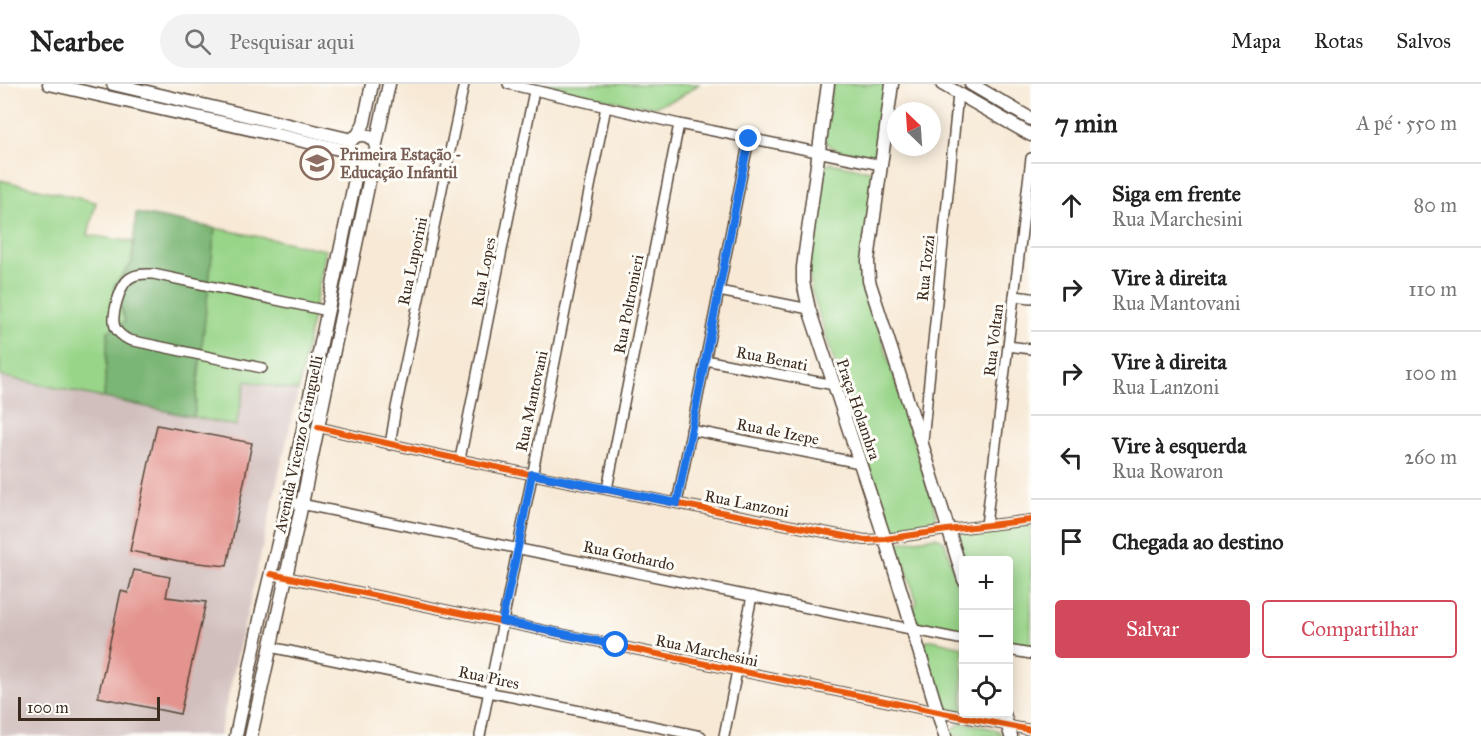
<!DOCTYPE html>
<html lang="pt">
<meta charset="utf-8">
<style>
:root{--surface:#fff;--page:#f2f2f2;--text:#222;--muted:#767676;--line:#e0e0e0;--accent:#d1495b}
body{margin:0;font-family:"IM FELL Great Primer",serif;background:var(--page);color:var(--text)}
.controls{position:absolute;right:18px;bottom:18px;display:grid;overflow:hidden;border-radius:6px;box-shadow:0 3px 15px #0003}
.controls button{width:54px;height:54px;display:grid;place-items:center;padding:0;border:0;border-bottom:2px solid var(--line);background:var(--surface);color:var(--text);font:30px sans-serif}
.compass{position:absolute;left:887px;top:18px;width:54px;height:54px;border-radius:50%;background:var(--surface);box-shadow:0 3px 15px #0003;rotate:335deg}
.scale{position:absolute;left:18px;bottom:15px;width:142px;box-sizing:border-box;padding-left:6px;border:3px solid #3b2a1e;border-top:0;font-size:16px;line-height:21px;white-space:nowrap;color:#3b2a1e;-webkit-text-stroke:4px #fdfcf7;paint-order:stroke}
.stop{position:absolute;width:18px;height:18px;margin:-14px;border:4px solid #1a73e8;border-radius:50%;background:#fff}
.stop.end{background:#1a73e8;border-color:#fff;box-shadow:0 2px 6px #0008}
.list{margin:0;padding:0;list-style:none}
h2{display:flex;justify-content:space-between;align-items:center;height:78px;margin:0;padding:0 24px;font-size:26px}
h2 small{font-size:20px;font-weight:400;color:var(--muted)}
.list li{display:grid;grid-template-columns:39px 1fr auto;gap:18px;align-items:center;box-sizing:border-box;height:84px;padding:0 24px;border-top:2px solid var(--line)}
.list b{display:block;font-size:22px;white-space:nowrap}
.list p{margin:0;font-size:20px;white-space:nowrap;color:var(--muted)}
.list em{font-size:20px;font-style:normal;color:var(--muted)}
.actions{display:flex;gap:12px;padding:18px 24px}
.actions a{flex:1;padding:14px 0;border:2px solid var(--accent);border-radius:6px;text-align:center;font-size:21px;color:var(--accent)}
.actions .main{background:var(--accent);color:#fff}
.icon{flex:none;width:33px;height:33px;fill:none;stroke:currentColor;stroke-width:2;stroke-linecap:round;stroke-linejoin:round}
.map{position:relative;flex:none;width:1031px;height:652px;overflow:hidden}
header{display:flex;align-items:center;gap:36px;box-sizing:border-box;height:84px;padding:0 30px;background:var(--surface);border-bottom:2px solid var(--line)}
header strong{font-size:28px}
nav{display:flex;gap:33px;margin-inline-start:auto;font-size:21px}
.search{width:420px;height:54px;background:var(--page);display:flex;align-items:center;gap:15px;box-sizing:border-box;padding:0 21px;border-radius:33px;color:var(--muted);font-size:22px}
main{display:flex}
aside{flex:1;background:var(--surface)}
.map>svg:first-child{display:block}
.industrial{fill:#d1bfbd}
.green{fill:#99d589;stroke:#6a8054;stroke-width:1.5}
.forest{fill:#7ab675;stroke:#5a704a;stroke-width:1.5}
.building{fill:#e4948f}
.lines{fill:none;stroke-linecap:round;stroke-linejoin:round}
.street-casing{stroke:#574739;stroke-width:12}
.secondary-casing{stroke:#574739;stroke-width:15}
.street{stroke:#fff;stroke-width:9}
.secondary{stroke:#fff;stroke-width:12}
.cycleway-casing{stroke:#fdfcf7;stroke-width:10}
.cycleway{stroke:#e8590c;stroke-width:6}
.route{stroke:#1a73e8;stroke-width:8}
.labels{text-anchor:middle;stroke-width:6;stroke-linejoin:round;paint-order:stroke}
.education-label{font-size:16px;font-weight:bold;fill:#785e54;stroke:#fdfcf7;text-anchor:start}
.street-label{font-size:16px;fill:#3b2a1e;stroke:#fdfcf7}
</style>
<header>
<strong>Nearbee</strong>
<div class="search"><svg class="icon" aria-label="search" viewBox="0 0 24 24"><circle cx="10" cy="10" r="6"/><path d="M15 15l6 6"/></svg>Pesquisar aqui</div>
<nav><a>Mapa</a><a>Rotas</a><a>Salvos</a></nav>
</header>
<main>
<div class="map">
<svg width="1031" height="652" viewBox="0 0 1031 652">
<rect width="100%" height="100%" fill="#fdfcf7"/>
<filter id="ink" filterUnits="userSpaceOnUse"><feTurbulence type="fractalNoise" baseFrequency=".0167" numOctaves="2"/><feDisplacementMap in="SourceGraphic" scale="12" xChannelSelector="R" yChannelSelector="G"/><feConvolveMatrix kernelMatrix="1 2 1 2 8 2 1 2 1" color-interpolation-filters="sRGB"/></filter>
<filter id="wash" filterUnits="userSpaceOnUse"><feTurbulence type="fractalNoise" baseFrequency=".008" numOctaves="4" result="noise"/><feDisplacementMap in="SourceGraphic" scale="24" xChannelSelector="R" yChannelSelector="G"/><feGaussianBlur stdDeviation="1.35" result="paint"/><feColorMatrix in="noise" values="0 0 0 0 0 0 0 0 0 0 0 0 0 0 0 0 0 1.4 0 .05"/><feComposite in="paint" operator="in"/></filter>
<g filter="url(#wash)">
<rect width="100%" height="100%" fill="#f7e9d5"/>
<path class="industrial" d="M0,292L236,342L246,297L298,307L219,652H0Z"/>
<g class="green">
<path d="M539,0H699L677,15L655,22L633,21Z"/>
<path d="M832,0H885L877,64C875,70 872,72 866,72C852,69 833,69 825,56Z"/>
<path d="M830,79L870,87L873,90L874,97L863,175V193L936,428C936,432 937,433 934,437C927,445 895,448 887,443L811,205L809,185L821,90L822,84Z"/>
<path d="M0,96L96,118L88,151L133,158L132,179L114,202L125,238L108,248L104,314L0,292Z"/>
<path d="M215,144L326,166L298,307L246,297L236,342L194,333Z"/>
<path d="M1031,441V564L1009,560L1008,476H964L955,449Z"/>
<path d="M935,453L941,455L945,458L963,520V550L918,540L915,537L912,528L917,518L904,479L895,474L893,466L894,461L898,459Z"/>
<path d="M928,556H933L963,563V629L942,623L923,561L925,557Z"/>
<path d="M964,638L997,646L1004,652H950C953,644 957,641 964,638Z"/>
</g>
<path class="forest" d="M136,129L215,144L194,333L104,314L108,247L125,238L122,225L113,217L116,211L114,202L132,179Z"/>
<g id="blocks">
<g class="building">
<path d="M157,341L252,359L227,482L179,477L130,467Z"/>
<path d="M134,486L170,493L166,513L206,518L180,630L98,613L121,507L128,509Z"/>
</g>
</g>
</g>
<g filter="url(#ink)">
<use href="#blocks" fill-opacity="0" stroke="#574739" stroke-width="1.5"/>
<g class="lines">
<defs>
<g id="street">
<path d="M508,0L679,40L881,81"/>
<path d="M719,207L809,225"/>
<path d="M1014,212L1031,214"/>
<path d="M1008,262L1031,265"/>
<path d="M705,276L834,301"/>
<path d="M262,284L129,256C123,253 118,250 115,243C111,232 120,200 130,194C137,189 145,190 153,190L328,227"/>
<path d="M318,343C499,387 682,420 865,456L885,455L947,446L1031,436"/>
<path d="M691,346L860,379"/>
<path d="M923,357L958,10"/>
<path d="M390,361L396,324L464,0"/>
<path d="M460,375L534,7"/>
<path d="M607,405L679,40"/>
<path d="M296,419L964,556"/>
<path d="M677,419L749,55"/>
<path d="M986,441L1031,74"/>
<path d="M271,490L938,628L1031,646"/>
<path d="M270,563L701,652"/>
<path d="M1008,566L1031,570"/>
<path d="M480,652L606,23"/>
<path d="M724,652L752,512"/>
</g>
<g id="secondary">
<path d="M49,0L339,65L350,72"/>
<path d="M113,0L352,56"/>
<path d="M828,0L803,183V198L809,225L885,455L945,652"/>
<path d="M892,0L868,177L869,197L922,360L964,496"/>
<path d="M942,0L1031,51"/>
<path d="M971,0L1031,35"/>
<circle cx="362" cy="65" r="14"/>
<path d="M358,51L364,39L372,0"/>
<path d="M376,60L389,0"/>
<path d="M1004,630L1011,652"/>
<path d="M236,652L262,526L288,417L352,110L356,89L355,77"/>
<path d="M251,652L302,420L374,74"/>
</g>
</defs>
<use href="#street" class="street-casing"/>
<use href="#secondary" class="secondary-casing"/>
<use href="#street" class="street"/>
<use href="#secondary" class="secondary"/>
<defs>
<g id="cycleway">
<path d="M318,343C499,387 682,420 865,456L885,455L947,446L1031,436"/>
<path d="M271,490L938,628L1031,646"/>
</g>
</defs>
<use href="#cycleway" class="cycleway-casing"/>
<use href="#cycleway" class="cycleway"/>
</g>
</g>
<g class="lines" filter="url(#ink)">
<path class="route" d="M616,561L502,537L518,464L532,390L677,419L749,55"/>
</g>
<defs>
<symbol id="school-ring" viewBox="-11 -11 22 22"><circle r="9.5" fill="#fdfcf7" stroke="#8d6e63" stroke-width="1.5"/><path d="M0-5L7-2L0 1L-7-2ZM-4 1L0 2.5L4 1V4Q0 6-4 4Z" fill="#8d6e63"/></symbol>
</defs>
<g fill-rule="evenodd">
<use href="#school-ring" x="298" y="60" width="38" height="38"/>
</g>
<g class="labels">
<g class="education-label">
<text x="340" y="76">Primeira Estação -<tspan x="340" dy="18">Educação Infantil</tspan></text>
</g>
<g class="street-label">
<text transform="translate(412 177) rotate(-78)" y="6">Rua Luporini</text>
<text transform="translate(925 184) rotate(-84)" y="6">Rua Tozzi</text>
<text transform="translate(483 188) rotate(-79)" y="6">Rua Lopes</text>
<text transform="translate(628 220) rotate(-79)" y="6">Rua Poltronieri</text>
<text transform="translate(993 256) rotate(-83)" y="6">Rua Voltan</text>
<text transform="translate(772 274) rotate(11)" y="6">Rua Benati</text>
<text transform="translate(531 317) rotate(-78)" y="6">Rua Mantovani</text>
<text transform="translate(859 325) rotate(71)" y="6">Praça Holambra</text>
<text transform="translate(778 347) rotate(11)" y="6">Rua de Izepe</text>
<text transform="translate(298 360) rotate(-78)" y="6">Avenida Vicenzo Granguelli</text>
<text transform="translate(747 419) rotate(11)" y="6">Rua Lanzoni</text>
<text transform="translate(629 471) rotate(12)" y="6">Rua Gothardo</text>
<text transform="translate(707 566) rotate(12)" y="6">Rua Marchesini</text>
<text transform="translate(489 593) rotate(12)" y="6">Rua Pires</text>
</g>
</g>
</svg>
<div class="controls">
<button>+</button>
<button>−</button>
<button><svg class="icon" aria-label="locate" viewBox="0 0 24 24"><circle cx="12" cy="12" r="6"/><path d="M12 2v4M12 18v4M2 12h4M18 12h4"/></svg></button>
</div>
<svg class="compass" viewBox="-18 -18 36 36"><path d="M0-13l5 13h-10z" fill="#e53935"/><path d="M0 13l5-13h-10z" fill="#767676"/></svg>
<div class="scale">100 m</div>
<div class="stop" style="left:616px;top:561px"></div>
<div class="stop end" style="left:749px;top:55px"></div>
</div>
<aside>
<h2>7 min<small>A pé · 550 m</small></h2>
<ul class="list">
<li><svg class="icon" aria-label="ahead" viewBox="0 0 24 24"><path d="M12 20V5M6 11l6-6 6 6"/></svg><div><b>Siga em frente</b><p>Rua Marchesini</p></div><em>80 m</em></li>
<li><svg class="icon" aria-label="right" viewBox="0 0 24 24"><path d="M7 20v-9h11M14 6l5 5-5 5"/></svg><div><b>Vire à direita</b><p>Rua Mantovani</p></div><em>110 m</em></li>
<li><svg class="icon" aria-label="right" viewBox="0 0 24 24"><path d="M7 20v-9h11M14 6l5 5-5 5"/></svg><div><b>Vire à direita</b><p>Rua Lanzoni</p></div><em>100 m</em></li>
<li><svg class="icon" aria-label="left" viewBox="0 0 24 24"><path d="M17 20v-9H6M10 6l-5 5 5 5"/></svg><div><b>Vire à esquerda</b><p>Rua Rowaron</p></div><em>260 m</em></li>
<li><svg class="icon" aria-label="arrive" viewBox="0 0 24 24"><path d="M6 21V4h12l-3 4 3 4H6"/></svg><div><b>Chegada ao destino</b></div></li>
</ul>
<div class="actions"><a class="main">Salvar</a><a>Compartilhar</a></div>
</aside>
</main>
